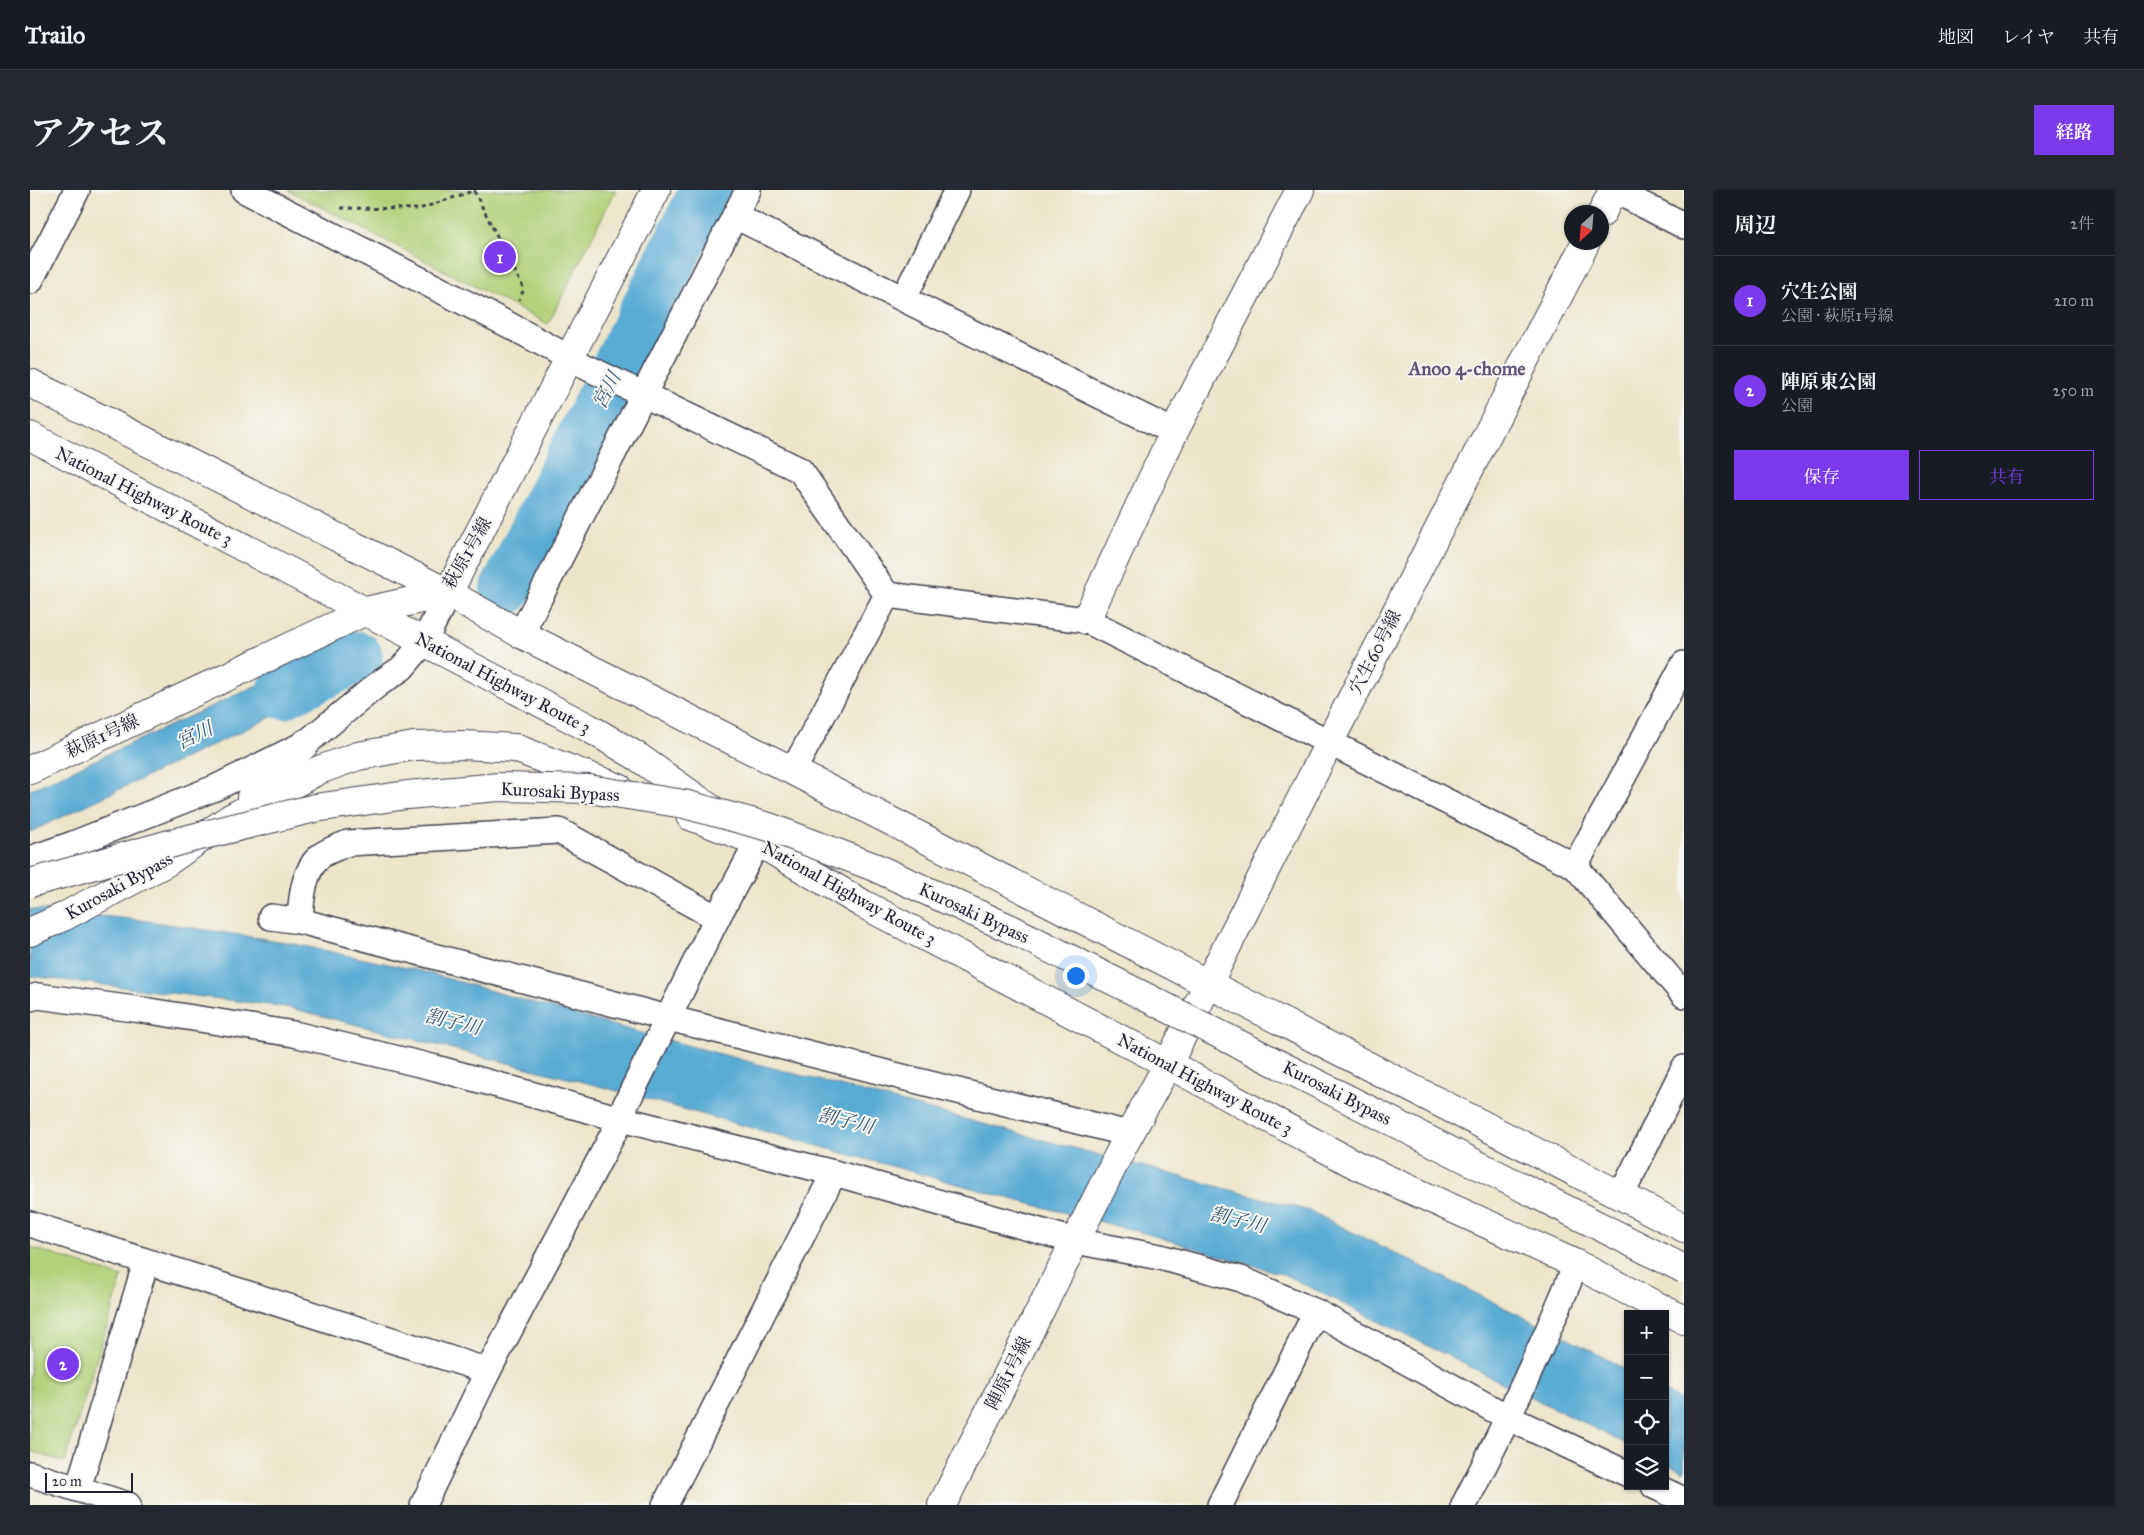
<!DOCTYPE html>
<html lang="ja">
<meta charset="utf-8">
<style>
:root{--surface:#171b24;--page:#242831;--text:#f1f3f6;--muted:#9ea1a6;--line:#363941;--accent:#7c3aed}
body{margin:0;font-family:"IM FELL Great Primer","Noto Serif JP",serif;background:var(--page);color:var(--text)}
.controls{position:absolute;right:15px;bottom:15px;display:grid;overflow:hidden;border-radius:0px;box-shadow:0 1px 4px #0004}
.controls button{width:45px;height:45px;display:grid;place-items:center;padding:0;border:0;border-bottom:1px solid var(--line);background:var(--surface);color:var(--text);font:25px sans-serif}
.compass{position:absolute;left:1534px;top:15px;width:45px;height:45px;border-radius:50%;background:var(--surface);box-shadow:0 1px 4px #0004;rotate:206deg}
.scale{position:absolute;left:15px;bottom:12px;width:88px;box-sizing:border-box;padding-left:5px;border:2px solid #22223b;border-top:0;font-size:14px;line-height:18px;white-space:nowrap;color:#22223b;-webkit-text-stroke:4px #f6f6f2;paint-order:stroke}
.you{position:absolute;left:1045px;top:785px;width:18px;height:18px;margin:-12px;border:4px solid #fff;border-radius:50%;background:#1a73e8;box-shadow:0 0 0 8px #1a73e833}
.badge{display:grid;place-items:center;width:32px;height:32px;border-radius:50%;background:var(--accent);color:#fff;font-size:16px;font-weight:700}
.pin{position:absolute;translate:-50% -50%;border:2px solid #fff;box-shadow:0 1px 5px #0006}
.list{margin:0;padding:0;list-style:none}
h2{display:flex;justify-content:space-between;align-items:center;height:65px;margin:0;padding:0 20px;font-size:21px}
h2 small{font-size:16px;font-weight:400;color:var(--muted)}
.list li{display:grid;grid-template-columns:32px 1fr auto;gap:15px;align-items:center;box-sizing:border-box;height:90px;padding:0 20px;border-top:1px solid var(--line)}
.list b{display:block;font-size:19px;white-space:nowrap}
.list p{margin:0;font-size:16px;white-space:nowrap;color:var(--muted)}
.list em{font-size:16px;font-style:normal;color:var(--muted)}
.actions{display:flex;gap:10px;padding:15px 20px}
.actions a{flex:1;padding:11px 0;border:1px solid var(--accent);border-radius:0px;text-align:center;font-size:18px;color:var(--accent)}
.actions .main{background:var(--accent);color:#fff}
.icon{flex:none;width:28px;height:28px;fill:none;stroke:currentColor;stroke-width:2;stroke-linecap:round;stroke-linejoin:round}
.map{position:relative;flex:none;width:1654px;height:1315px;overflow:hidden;border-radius:0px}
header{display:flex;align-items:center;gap:30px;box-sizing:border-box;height:70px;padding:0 25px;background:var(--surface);border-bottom:1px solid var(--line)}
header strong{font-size:24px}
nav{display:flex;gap:28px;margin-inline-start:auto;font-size:18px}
.intro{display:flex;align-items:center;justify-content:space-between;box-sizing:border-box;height:120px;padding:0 30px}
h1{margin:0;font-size:35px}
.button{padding:12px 22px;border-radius:0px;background:var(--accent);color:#fff;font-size:18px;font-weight:700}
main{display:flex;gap:30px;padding:0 30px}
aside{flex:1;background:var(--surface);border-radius:0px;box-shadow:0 1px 4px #0004}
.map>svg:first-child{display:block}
.green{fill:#b2d179;stroke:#6a7a5a}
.water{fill:#59acd4;stroke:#3e6788}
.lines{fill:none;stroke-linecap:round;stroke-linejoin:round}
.river{stroke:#59acd4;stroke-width:52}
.minor-casing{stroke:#403f50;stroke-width:28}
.tertiary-casing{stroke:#403f50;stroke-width:30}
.trunk-casing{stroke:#403f50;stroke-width:30}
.motorway-casing{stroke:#403f50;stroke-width:30}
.path{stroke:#403f50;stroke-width:3;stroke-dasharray:4 4;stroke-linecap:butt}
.minor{stroke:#fff;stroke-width:25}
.tertiary{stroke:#fff;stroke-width:28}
.trunk{stroke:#fff;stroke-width:28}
.motorway{stroke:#fff;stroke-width:28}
.motorway-bridge-casing{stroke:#403f50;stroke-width:30;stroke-linecap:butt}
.motorway-bridge{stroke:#fff;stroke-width:28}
.labels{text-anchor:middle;stroke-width:4;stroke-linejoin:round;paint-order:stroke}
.street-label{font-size:18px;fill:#22223b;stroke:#f6f6f2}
.neighbourhood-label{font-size:19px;font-weight:bold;fill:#605375;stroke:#f6f6f2}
.water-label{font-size:19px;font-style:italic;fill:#385978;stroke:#f6f6f2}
</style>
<header>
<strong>Trailo</strong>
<nav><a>地図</a><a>レイヤ</a><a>共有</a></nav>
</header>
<div class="intro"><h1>アクセス</h1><a class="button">経路</a></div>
<main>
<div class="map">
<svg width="1654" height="1315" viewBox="0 0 1654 1315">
<rect width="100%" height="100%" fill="#f6f6f2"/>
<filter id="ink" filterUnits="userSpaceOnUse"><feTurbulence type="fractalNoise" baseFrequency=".02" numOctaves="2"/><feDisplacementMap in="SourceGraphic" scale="10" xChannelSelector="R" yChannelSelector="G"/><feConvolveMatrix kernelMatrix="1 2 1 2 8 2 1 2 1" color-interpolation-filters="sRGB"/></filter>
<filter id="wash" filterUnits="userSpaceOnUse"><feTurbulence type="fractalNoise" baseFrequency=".0096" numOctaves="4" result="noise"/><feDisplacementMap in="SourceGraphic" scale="20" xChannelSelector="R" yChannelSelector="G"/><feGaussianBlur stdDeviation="1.12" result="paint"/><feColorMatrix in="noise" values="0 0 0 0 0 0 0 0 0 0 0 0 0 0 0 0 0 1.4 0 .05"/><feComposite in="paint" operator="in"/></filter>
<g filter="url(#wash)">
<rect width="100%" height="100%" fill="#ede5ca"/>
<g class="green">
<path d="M258,0H586L518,134Z"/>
<path d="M0,1057L92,1087L35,1272L0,1261Z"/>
</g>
<g class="water">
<path d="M299,462L338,481L0,642V600Z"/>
<path d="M0,719L111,730L255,752L391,781L589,837L1280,1021L1558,1159L1598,1181V1255L1255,1085L1114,1043L989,1011L565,895L256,817L0,786Z"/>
<path d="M1635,1202L1654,1212V1282L1635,1273Z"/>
</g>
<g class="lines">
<g class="river">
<path d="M476,399L676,0"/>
<path d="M252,503L327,467"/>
</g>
</g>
</g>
<g filter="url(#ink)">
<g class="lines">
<defs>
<g id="minor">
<path d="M214,0L479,135L554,176L770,280L857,405L1056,430L1545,676L1654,805"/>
<path d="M1584,0L1654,36"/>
<path d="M705,26L1144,242"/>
<path d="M0,91L47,0"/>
<path d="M874,108L927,0"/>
<path d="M491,444L718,0"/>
<path d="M763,581L857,405"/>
<path d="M0,669L43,654L185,598L276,553L347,495L372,478L394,452L418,403"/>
<path d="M1545,676L1654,474"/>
<path d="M241,727L270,731L638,828L1099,944"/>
<path d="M270,731C271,711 273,682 289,667C296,661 309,657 318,653L529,641L687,728"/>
<path d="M0,808L8,806L119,821L264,844L406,878L591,929L804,983L1045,1051L1130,1067L1211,1089L1286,1122L1479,1228L1598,1284"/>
<path d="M1591,1006L1654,878"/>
<path d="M0,1034L458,1181"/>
<path d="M0,1284L98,1315"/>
<path d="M1624,1296L1654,1310"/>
<path d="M48,1299L116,1072"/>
<path d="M393,1315L458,1181L591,929L595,916L687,728L728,652"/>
<path d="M635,1315L804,983"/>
<path d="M1190,1315L1286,1122"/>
<path d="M1434,1315C1475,1236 1513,1156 1546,1074"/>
</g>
<g id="tertiary">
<path d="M1572,23L1583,0"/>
<path d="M1056,430L1144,242L1270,0"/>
<path d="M0,580L336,421L418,403L626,0"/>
<path d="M912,1315L1093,956L1138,874L1299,553L1556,52"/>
</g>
<g id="trunk">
<path d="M0,193L418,403L491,444L763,581L1654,1038"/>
<path d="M0,246L559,538L608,567L728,652L833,714L1138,874L1328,976L1546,1074L1654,1130"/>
</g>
<g id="motorway">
<path d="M221,607L276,553"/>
<path d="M660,626L728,652"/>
<path d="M0,742L33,727L137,672L199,629L289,580L328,566L384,556L434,555L485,558L589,598"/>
</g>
</defs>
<use href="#minor" class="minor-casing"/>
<use href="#tertiary" class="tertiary-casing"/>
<use href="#trunk" class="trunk-casing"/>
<use href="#motorway" class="motorway-casing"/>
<g class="path">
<path d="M444,1L494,99L489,110"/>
<path d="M311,18L389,19L446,0"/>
</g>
<use href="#minor" class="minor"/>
<use href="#tertiary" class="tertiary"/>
<use href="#trunk" class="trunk"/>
<use href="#motorway" class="motorway"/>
<defs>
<path id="motorway-bridge" d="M0,693L154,650L285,618L377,605L469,597L559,599L654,614L739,637L844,677L981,739L1654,1079"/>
</defs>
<use href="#motorway-bridge" class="motorway-bridge-casing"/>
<use href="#motorway-bridge" class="motorway-bridge"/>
</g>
</g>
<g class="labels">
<g class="street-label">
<text transform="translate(114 306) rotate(27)" y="6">National Highway Route 3</text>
<text transform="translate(437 363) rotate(-60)" y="6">萩原1号線</text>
<text transform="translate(1345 462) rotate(-63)" y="6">穴生60号線</text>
<text transform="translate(473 493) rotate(28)" y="6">National Highway Route 3</text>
<text transform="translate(72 546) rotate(-25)" y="6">萩原1号線</text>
<text transform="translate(530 602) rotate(3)" y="6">Kurosaki Bypass</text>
<text transform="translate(89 696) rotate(-29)" y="6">Kurosaki Bypass</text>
<text transform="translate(819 703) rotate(29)" y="6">National Highway Route 3</text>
<text transform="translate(944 723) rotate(25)" y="6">Kurosaki Bypass</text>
<text transform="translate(1175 894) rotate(28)" y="6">National Highway Route 3</text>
<text transform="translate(1307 903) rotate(27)" y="6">Kurosaki Bypass</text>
<text transform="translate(978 1183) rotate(-63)" y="6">陣原1号線</text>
</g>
<g class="neighbourhood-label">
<text x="1437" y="185">Anoo 4-chome</text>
</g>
<g class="water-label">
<text transform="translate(576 200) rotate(-63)" y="7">宮川</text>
<text transform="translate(164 545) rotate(-26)" y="7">宮川</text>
<text transform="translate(423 831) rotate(14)" y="7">割子川</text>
<text transform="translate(816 930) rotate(14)" y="7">割子川</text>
<text transform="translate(1208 1029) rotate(14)" y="7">割子川</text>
</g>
</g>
</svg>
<div class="controls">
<button>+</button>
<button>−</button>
<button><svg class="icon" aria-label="locate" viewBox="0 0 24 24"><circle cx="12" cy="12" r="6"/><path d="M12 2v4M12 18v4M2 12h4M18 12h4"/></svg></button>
<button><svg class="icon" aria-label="layers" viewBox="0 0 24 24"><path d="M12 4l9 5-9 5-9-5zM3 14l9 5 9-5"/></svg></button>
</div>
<svg class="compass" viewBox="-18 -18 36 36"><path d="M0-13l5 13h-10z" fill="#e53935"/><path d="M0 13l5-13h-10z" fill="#9ea1a6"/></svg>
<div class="scale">20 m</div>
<div class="you"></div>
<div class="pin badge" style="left:470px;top:67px">1</div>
<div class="pin badge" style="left:33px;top:1174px">2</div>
</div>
<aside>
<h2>周辺<small>2件</small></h2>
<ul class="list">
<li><span class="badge">1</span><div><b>穴生公園</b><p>公園 · 萩原1号線</p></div><em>210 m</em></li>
<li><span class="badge">2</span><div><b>陣原東公園</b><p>公園</p></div><em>250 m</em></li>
</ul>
<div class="actions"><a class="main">保存</a><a>共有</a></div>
</aside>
</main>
